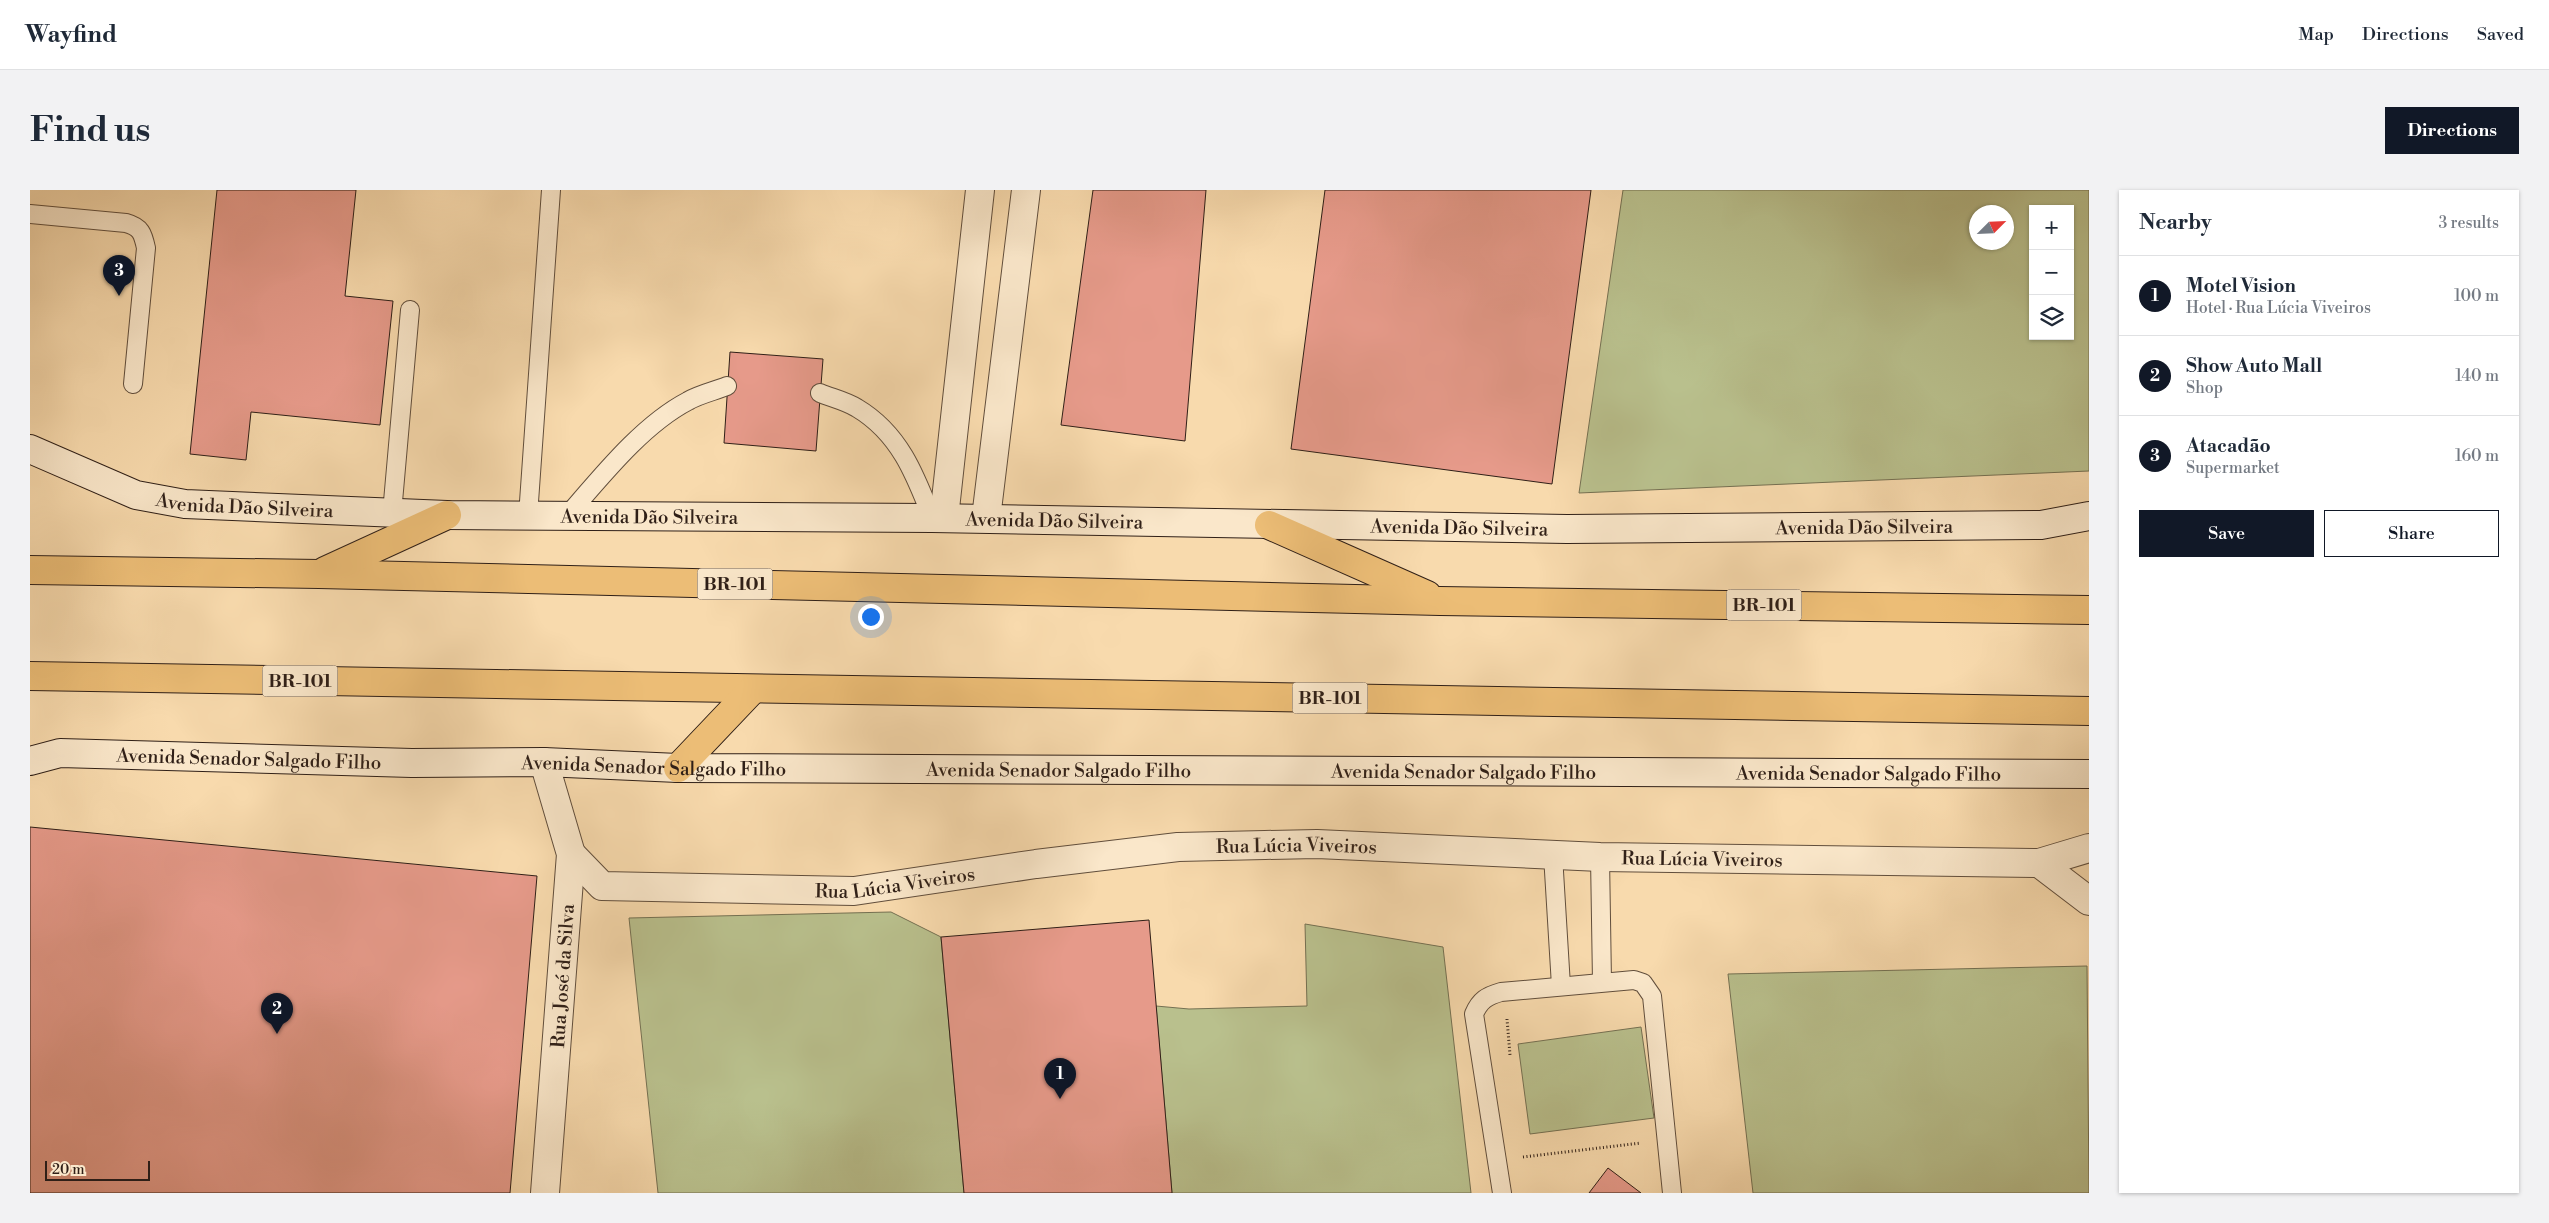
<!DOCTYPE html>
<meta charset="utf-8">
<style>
:root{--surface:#fff;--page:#f2f2f3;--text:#1f2937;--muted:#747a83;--line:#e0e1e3;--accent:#111827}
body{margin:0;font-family:"Libre Bodoni",serif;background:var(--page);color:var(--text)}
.controls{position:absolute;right:15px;top:15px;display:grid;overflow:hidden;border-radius:0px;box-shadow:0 1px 4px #0004}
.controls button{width:45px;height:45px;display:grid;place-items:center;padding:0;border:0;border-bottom:1px solid var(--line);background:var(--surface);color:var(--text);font:25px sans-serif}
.compass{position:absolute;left:1939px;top:15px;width:45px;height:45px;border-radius:50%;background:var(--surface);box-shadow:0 1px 4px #0004;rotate:66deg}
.scale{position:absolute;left:15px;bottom:12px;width:105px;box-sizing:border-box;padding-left:5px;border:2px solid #2f1f17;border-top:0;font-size:14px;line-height:18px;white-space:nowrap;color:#2f1f17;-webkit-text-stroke:4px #fae7ca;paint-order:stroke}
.you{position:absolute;left:840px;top:426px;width:18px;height:18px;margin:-12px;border:4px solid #fff;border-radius:50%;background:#1a73e8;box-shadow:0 0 0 8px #1a73e833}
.badge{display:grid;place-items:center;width:32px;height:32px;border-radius:50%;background:var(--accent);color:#fff;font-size:16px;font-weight:700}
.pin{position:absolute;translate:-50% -41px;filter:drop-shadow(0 1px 2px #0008)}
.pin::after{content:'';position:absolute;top:26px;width:18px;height:15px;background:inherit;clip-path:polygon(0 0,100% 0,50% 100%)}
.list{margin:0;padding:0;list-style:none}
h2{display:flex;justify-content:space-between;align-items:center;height:65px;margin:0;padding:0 20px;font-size:21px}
h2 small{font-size:16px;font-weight:400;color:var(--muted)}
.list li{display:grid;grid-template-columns:32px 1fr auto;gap:15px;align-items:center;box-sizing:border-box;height:80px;padding:0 20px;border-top:1px solid var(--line)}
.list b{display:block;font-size:19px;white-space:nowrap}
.list p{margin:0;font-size:16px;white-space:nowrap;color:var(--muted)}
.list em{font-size:16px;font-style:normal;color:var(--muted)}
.actions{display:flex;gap:10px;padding:15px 20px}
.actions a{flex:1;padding:11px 0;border:1px solid var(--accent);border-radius:0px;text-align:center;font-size:18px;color:var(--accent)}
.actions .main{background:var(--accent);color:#fff}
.icon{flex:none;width:28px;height:28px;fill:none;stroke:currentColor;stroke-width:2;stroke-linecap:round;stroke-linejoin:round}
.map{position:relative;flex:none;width:2059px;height:1003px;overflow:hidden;border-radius:0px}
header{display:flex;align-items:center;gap:30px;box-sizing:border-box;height:70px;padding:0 25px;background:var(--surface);border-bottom:1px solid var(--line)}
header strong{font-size:24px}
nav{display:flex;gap:28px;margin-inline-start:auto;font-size:18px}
.intro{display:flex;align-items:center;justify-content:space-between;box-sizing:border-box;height:120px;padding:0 30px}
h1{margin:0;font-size:35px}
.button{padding:12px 22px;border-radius:0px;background:var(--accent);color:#fff;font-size:18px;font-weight:700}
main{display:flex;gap:30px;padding:0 30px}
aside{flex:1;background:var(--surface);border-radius:0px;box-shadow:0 1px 4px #0004}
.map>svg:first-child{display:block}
.green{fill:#b9c08d;stroke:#747052;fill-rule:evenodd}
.building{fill:#e69a8a;stroke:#2f1f17}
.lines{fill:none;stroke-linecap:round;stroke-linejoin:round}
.service-casing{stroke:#614e3c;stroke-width:20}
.minor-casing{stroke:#614e3c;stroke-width:30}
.tertiary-casing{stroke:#614e3c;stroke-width:30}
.secondary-casing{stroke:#2f1f17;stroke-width:30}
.trunk-casing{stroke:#2f1f17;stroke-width:30}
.path{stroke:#2f1f17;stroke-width:3;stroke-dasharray:1 2.5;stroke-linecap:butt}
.service{stroke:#fae7ca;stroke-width:18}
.minor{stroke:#fae7ca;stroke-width:28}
.tertiary{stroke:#fae7ca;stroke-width:28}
.secondary{stroke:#fae7ca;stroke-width:28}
.trunk{stroke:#ecbd76;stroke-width:28}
.labels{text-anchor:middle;stroke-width:4;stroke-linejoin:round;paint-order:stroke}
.shield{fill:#fae7ca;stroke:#6c5b4d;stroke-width:1}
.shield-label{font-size:18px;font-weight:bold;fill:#2f1f17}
.street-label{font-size:19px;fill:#2f1f17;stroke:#fae7ca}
</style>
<header>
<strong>Wayfind</strong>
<nav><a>Map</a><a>Directions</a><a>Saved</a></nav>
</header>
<div class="intro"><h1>Find us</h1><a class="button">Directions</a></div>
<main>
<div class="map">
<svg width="2059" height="1003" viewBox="0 0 2059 1003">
<rect width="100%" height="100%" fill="#f8daad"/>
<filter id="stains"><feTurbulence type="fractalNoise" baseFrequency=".004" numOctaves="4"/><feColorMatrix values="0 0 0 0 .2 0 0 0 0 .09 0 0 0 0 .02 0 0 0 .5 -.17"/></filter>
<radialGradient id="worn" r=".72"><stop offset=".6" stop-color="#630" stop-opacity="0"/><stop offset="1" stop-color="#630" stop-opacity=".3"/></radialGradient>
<g class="green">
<path d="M1593,0H2059V281L1549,303ZM2003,19H2040V146H2003ZM1976,22V52H1946V22Z"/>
<path d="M861,722L911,747L934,1003H628L599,728Z"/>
<path d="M1275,734L1413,757L1441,1003H1142L1126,816L1159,819L1277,816Z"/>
<path d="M2057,776L2059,1003H1723L1698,784Z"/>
<path d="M1611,837L1624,928L1500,944L1488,854Z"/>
</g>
<g class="building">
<path d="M187,0H326L315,106L363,111L350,235L221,222L216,270L160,264Z"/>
<path d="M1063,0H1176L1155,251L1031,235Z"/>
<path d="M1295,0H1561L1522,294L1261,259Z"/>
<path d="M700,162L793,169L786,261L694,253Z"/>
<path d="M0,637L507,686L480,1003H0Z"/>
<path d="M1119,730L1142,1003H934L911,747Z"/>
<path d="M1578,978L1611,1003H1559Z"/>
</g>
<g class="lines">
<defs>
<g id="service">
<path d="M0,24L96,33C111,37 113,44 116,58L103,194"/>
<path d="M790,203C802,208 816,211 827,218C869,243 885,284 902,328"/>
<path d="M362,323L380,120"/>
<path d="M498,326L521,0"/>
<path d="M537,326C571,287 612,235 658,211C670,204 685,201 697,196"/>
<path d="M1523,665L1531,796"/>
<path d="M1570,667L1572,792"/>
<path d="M1472,1003L1444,824C1450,810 1457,806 1471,802L1604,790L1613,793L1622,806L1642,1003"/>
</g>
<g id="minor">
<path d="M514,572L541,664L515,1003"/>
<path id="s1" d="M541,664L572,696L824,701L1006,674L1148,657L1235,655L1287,654L1570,667L2009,673L2059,658"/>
<path d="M2009,673L2059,711"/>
</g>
<g id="tertiary">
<path d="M914,328L950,0"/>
<path d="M956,328L996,0"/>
</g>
<g id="secondary">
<path id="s2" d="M0,259L106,305L155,314L417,325L902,328L1537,339L2011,335L2059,326"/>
<path id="s3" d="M0,571L30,563L382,573L514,572L648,578L2059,584"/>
</g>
<g id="trunk">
<path d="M1239,335L1397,405"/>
<path d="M0,380L289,384L1410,411L2059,420"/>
<path d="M295,381L417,325"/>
<path d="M0,486L2059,521"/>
<path d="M648,578L723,499"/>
</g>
</defs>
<use href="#service" class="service-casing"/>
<use href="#minor" class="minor-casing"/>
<use href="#tertiary" class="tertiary-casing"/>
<use href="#secondary" class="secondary-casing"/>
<use href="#trunk" class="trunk-casing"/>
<g class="path">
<path d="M1477,829L1480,865"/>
<path d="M1493,967L1611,953"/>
</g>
<use href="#service" class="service"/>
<use href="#minor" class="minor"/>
<use href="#tertiary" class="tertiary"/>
<use href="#secondary" class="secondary"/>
<use href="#trunk" class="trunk"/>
</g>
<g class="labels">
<g class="shield">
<rect x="667.5" y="378.5" width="75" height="31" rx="4"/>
<rect x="1696.5" y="399.5" width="75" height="31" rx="4"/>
<rect x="232.5" y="475.5" width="75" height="31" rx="4"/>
<rect x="1262.5" y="492.5" width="75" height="31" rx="4"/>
</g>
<g class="shield-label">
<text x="705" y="400">BR-101</text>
<text x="1734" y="421">BR-101</text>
<text x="270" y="497">BR-101</text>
<text x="1300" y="514">BR-101</text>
</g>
<g class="street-label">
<text dy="7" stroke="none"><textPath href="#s2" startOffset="225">Avenida Dão Silveira</textPath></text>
<text dy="7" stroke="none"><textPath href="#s2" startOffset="630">Avenida Dão Silveira</textPath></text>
<text dy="7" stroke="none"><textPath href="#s2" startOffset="1035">Avenida Dão Silveira</textPath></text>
<text dy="7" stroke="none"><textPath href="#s2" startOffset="1845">Avenida Dão Silveira</textPath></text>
<text dy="7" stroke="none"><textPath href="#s2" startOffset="1440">Avenida Dão Silveira</textPath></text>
<text dy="7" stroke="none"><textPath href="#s3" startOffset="220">Avenida Senador Salgado Filho</textPath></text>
<text dy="7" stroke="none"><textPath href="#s3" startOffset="625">Avenida Senador Salgado Filho</textPath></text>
<text dy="7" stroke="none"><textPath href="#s3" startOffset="1030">Avenida Senador Salgado Filho</textPath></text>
<text dy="7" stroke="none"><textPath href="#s3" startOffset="1435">Avenida Senador Salgado Filho</textPath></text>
<text dy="7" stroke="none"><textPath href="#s3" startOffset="1840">Avenida Senador Salgado Filho</textPath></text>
<text dy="7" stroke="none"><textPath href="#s1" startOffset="742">Rua Lúcia Viveiros</textPath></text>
<text dy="7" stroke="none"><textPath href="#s1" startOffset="1148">Rua Lúcia Viveiros</textPath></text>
<text dy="7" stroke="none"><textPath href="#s1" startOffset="338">Rua Lúcia Viveiros</textPath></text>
<text transform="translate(532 786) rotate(-86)" y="7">Rua José da Silva</text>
</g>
</g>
<rect width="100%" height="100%" filter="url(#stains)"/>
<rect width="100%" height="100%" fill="url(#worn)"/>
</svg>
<div class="controls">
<button>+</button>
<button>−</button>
<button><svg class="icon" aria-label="layers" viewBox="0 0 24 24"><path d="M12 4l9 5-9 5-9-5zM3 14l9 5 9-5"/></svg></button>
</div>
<svg class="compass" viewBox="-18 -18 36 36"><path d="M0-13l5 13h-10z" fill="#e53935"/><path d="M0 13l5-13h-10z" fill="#747a83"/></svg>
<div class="scale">20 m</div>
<div class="you"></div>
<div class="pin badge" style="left:1030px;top:909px">1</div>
<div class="pin badge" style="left:247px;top:844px">2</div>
<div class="pin badge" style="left:89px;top:106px">3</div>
</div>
<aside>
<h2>Nearby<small>3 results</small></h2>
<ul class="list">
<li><span class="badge">1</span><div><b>Motel Vision</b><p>Hotel · Rua Lúcia Viveiros</p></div><em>100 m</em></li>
<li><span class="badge">2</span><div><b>Show Auto Mall</b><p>Shop</p></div><em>140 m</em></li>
<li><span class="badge">3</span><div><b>Atacadão</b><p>Supermarket</p></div><em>160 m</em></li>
</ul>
<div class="actions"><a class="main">Save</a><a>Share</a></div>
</aside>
</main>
